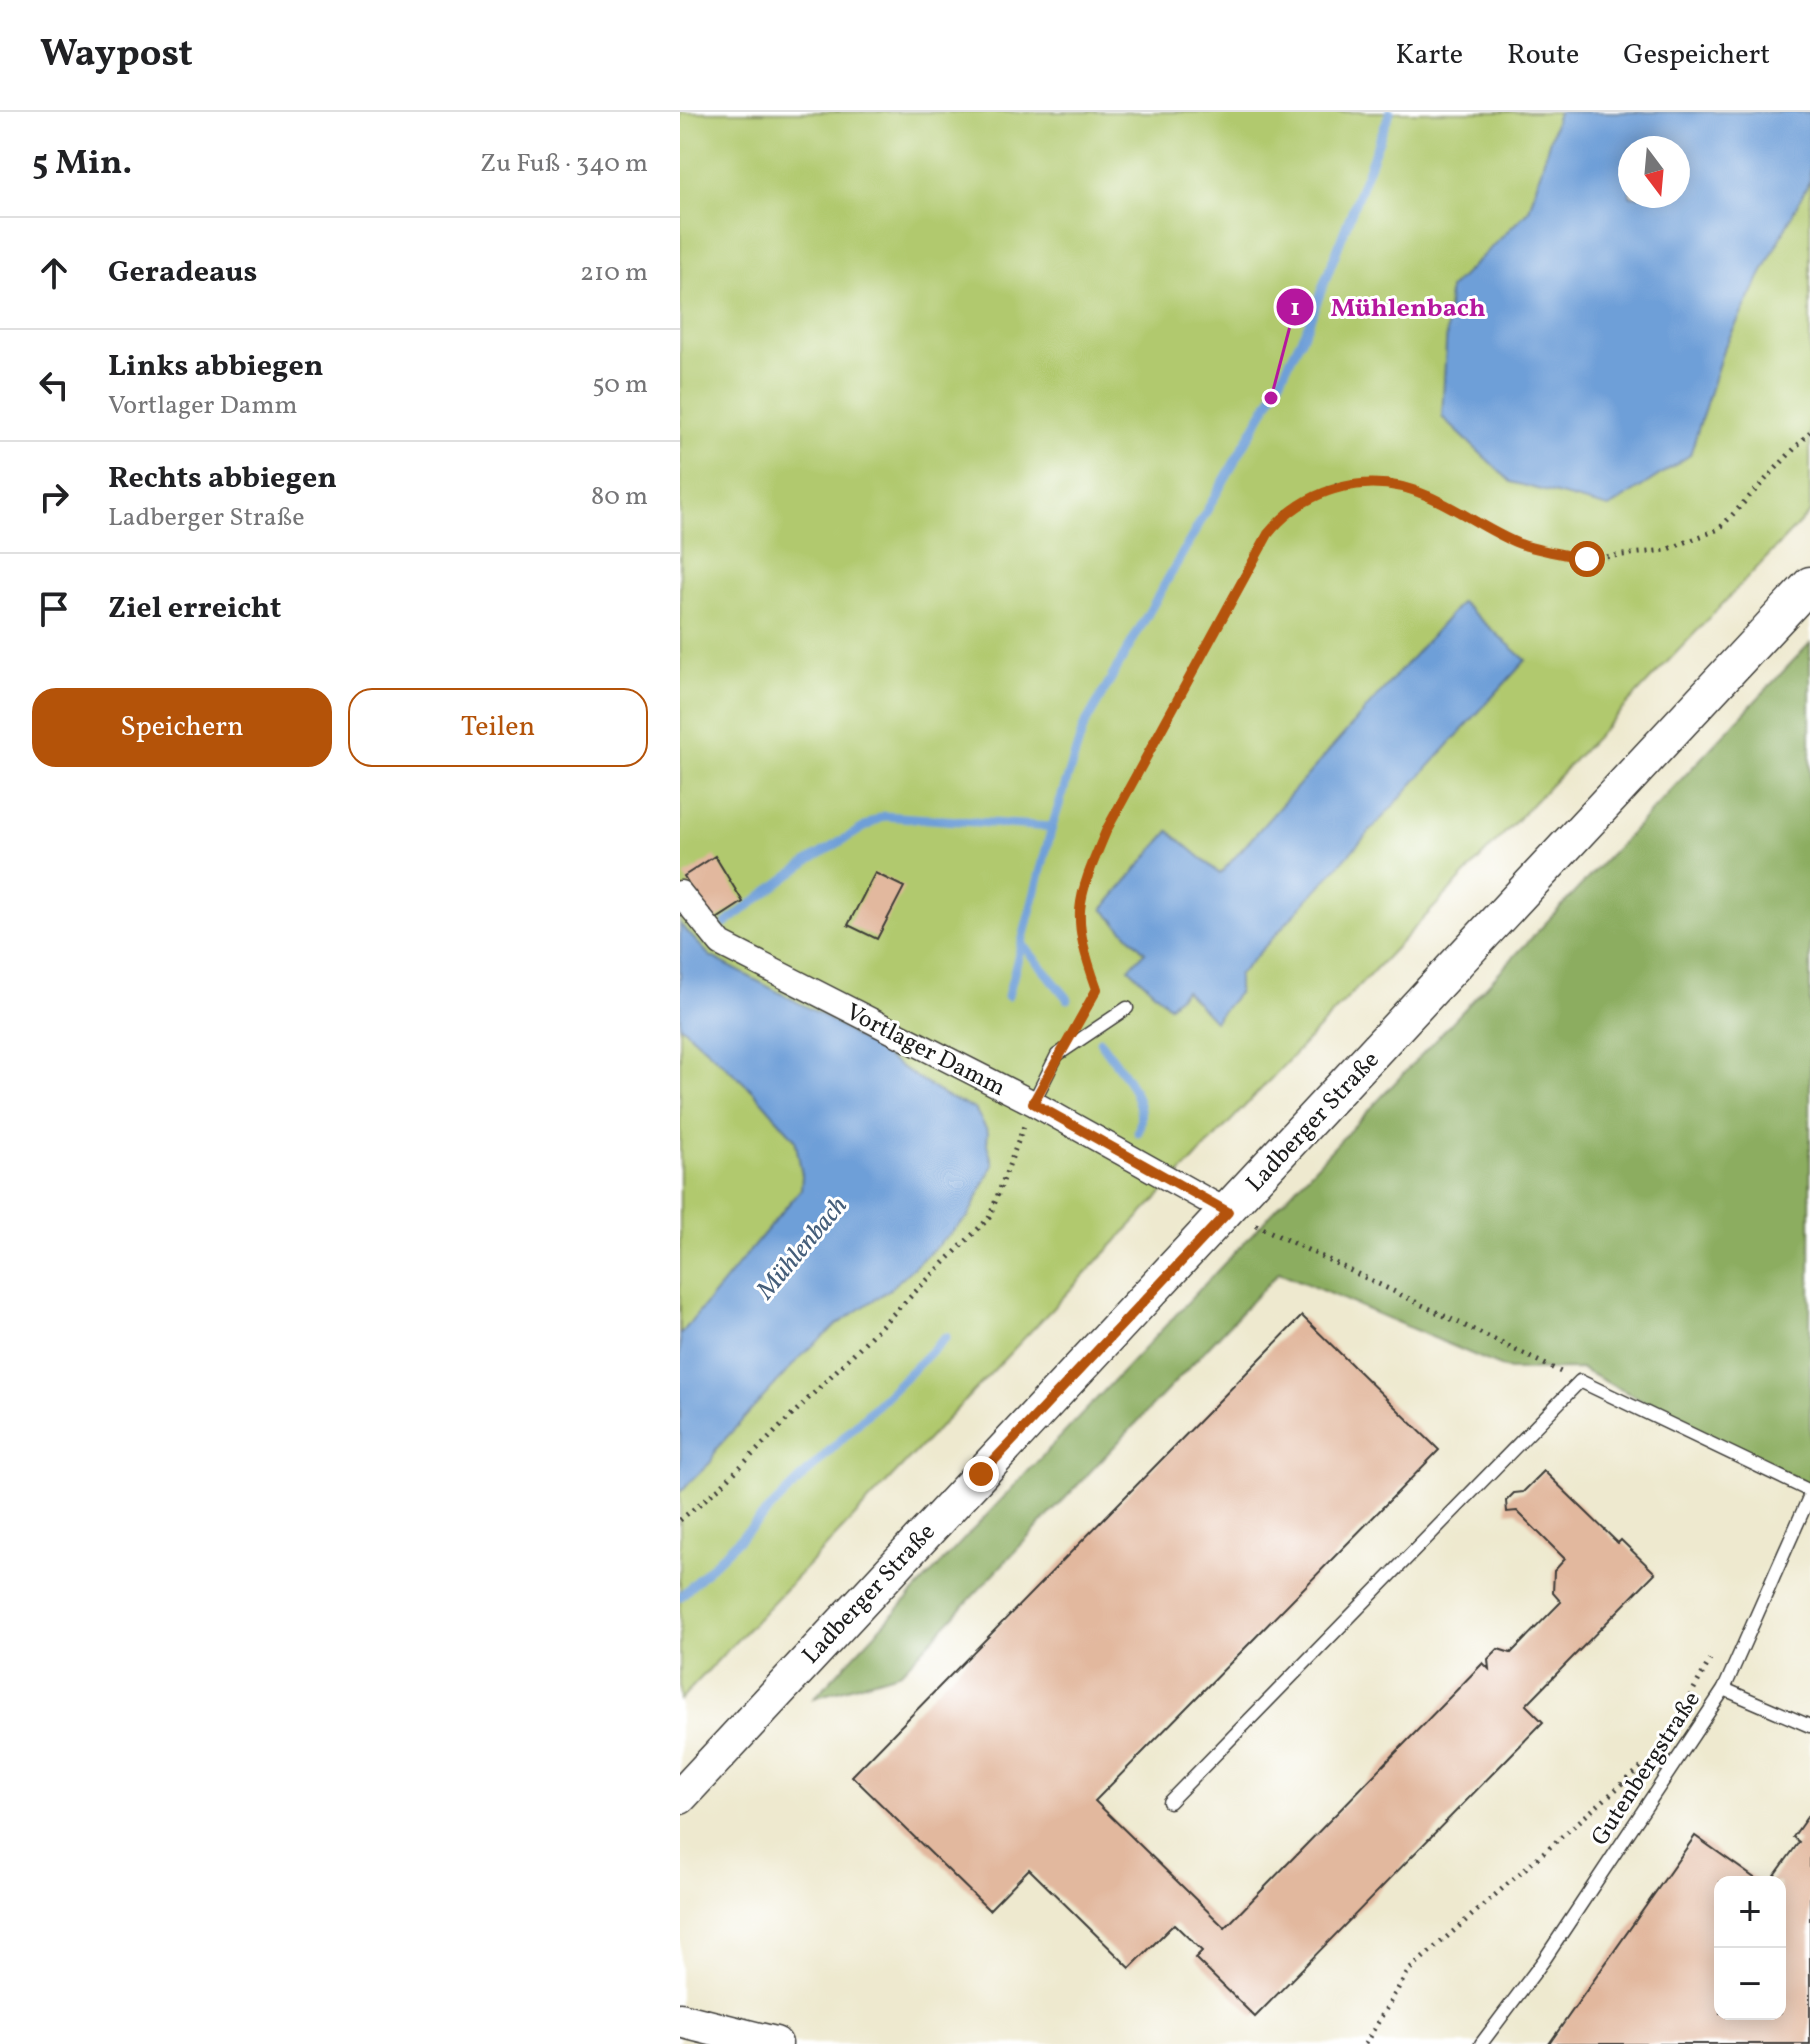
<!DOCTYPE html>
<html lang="de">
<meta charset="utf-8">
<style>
:root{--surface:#fff;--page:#f6f6f6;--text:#202124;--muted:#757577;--line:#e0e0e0;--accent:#b45309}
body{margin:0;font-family:Vollkorn,serif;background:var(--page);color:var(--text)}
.controls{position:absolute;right:24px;bottom:24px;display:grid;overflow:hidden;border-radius:16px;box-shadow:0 4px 20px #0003}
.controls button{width:72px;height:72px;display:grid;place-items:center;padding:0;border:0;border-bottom:2px solid var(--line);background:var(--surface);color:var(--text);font:40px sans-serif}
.compass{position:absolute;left:938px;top:24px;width:72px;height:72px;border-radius:50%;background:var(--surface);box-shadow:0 4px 20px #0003;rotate:164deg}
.stop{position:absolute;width:24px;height:24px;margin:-18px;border:6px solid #b45309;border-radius:50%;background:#fff}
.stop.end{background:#b45309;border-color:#fff;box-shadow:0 2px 8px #0008}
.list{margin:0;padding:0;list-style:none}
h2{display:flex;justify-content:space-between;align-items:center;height:104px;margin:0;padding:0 32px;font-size:34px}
h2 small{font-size:26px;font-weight:400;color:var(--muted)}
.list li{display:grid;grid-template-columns:52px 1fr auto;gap:24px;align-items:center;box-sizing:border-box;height:112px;padding:0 32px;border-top:2px solid var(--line)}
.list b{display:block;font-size:30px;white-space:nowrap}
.list p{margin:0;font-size:26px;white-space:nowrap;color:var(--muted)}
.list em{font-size:26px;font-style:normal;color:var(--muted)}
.actions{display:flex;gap:16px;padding:24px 32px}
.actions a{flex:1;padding:18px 0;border:2px solid var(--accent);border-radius:24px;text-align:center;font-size:28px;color:var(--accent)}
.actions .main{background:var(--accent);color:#fff}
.icon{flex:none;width:44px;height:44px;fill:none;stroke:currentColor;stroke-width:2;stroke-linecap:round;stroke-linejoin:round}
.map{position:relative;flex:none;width:1130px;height:1932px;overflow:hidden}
header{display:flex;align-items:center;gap:48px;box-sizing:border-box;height:112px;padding:0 40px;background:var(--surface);border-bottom:2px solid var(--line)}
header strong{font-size:38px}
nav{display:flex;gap:44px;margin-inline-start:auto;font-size:28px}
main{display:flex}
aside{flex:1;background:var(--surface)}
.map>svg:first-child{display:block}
.green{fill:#b1c96e;stroke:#667245;stroke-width:2;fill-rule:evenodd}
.forest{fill:#8cad61;stroke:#54643e;stroke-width:2}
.water{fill:#6e9fd8;stroke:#455e7a;stroke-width:2;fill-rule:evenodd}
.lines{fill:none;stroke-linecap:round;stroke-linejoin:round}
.stream{stroke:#6e9fd8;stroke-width:9}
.building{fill:#e2b89e}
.lane-casing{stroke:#3c3b37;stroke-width:15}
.street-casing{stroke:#3c3b37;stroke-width:27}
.secondary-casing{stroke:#3c3b37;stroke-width:37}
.path{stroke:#3c3b37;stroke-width:5;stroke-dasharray:2 6;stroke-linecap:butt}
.lane{stroke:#fff;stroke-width:12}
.street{stroke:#fff;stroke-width:24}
.secondary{stroke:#fff;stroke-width:34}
.route{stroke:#b45309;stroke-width:10}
.labels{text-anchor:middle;stroke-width:6;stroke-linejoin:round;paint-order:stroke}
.street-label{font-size:24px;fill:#1c1c1c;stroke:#fff}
.water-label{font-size:26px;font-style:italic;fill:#455e7a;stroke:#fff}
.leader{fill:none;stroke:#b5179e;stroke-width:3}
.callout-dot{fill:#b5179e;stroke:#fff;stroke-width:3}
.mark-label{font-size:24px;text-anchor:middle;font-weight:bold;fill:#fff}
.callout-label{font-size:26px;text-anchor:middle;font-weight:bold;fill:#b5179e;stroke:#fff;stroke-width:6;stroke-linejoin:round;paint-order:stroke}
</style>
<header>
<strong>Waypost</strong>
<nav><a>Karte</a><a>Route</a><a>Gespeichert</a></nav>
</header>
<main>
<aside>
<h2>5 Min.<small>Zu Fuß · 340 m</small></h2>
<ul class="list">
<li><svg class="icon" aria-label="ahead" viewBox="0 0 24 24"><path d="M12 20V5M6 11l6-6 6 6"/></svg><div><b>Geradeaus</b></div><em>210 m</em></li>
<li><svg class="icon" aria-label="left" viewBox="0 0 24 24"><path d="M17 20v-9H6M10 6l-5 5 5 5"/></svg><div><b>Links abbiegen</b><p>Vortlager Damm</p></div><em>50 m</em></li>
<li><svg class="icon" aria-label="right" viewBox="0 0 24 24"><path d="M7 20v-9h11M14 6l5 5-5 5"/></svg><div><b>Rechts abbiegen</b><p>Ladberger Straße</p></div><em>80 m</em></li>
<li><svg class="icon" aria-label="arrive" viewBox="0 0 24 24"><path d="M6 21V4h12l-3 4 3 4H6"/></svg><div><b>Ziel erreicht</b></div></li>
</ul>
<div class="actions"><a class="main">Speichern</a><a>Teilen</a></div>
</aside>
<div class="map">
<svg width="1130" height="1932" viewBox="0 0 1130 1932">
<rect width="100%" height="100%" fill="#fff"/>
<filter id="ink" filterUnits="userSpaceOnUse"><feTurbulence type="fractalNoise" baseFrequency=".0125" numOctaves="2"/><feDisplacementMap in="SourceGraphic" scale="16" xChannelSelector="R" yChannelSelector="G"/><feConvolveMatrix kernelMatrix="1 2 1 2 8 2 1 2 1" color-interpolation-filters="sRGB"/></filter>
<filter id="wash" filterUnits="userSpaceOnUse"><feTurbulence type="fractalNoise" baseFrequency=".006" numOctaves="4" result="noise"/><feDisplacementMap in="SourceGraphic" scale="32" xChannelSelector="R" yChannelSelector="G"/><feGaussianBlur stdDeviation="1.8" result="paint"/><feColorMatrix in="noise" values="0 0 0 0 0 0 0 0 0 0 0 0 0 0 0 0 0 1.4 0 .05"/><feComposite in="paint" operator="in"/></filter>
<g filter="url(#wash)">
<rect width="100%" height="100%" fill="#eee9cf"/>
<path class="green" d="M0,0H1130V400L0,1588ZM950,36H998V84H950Z"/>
<path class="forest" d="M1130,531V1374L901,1257L829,1258L599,1160L221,1560L134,1586Z"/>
<g class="water">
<path d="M878,0H1130V68L1043,238L1010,343L929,396L831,370L762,305L769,177L849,98ZM950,36H998V84H950Z"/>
<path d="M781,490L846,548L558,864V881L534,909L505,878L489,894L449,856L465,840L423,797L489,719L540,762Z"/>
<path d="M0,812L30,844L142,903L265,984L295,997L308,1020L307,1032L313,1053L288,1105L210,1177L158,1212L123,1242L36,1337L31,1350L0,1380V1223L121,1077L122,1063L115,1027L73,979L0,913Z"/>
</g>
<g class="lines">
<g class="stream">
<path d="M46,811L130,748L203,704L372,715"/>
<path d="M342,832L388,887"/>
<path d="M328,884L372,715L404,614L591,286L628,213L710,0"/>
<path d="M420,929C438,956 470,986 458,1020"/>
<path d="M0,1485L266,1225"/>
</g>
</g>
<g id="blocks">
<g class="building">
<path d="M35,744L63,790L32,810L4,764Z"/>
<path d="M195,761L224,775L197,827L168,813Z"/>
<path d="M622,1204L759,1338L415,1689L545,1816L803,1551L809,1557L808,1547L818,1537L831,1541L881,1490L873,1481L874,1459L885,1447L837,1399L827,1400L826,1389L834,1381L843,1380L864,1359L938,1431L941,1428L975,1461L846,1593L863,1610L575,1905L515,1846L522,1839L494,1812L450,1856L349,1757L309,1798L172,1664Z"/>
<path d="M1130,1701V1932H869L1015,1724L1080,1770H1040V1902H1100V1770H1090L1119,1730L1113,1725Z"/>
</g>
</g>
</g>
<g filter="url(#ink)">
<use href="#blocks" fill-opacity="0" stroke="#3c3b37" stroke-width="2"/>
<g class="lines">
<defs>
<g id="lane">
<path d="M353,991L377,943L447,896"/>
<path d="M1044,1577L1130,1614"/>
<path d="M489,1690L900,1269L1130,1379"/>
<path d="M801,1932L864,1848L1044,1577L1130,1383"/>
</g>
<path id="street" d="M0,781L41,832L353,991L548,1100"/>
<g id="secondary">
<path d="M0,1685L1130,472"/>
<path d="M0,1908L95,1932"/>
</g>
</defs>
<use href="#lane" class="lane-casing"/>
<use href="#street" class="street-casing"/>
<use href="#secondary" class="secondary-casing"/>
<g class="path">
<path d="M408,896L417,877C390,801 396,789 427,717L588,422L605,401L654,374L714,371L747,383L837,431L907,447L986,438L1039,417L1130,320"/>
<path d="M576,1113L881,1260"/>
<path d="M0,1408L39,1376L309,1106L344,1014"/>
<path d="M1010,1584L1030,1548"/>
<path d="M685,1932L729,1858L965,1652"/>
</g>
<use href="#lane" class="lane"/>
<use href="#street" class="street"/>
<use href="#secondary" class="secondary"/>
</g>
</g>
<g class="lines" filter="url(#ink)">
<path class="route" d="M301,1362L548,1100L353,991L417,877C390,801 396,790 427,717L588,422C627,374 691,358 748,384C778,397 805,417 835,430C857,439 884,442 907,447"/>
</g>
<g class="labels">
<g class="street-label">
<text transform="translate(246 937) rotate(27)" y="8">Vortlager Damm</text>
<text transform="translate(632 1009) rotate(-47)" y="8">Ladberger Straße</text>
<text transform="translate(188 1481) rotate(-47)" y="8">Ladberger Straße</text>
<text transform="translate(965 1656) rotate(-57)" y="8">Gutenbergstraße</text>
</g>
<g class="water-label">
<text transform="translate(121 1135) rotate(-50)" y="9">Mühlenbach</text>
</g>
</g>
<path class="leader" d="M591 286L615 195"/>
<g class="callout-dot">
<circle cx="591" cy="286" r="8"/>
<circle cx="615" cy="195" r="20"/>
</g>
<g class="mark-label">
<text x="615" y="203">1</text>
</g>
<g class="callout-label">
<text x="728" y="204">Mühlenbach</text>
</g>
</svg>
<div class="controls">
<button>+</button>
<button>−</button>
</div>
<svg class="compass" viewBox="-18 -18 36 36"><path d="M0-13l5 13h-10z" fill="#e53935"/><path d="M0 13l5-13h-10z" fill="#757577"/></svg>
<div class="stop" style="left:907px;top:447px"></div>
<div class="stop end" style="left:301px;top:1362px"></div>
</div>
</main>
